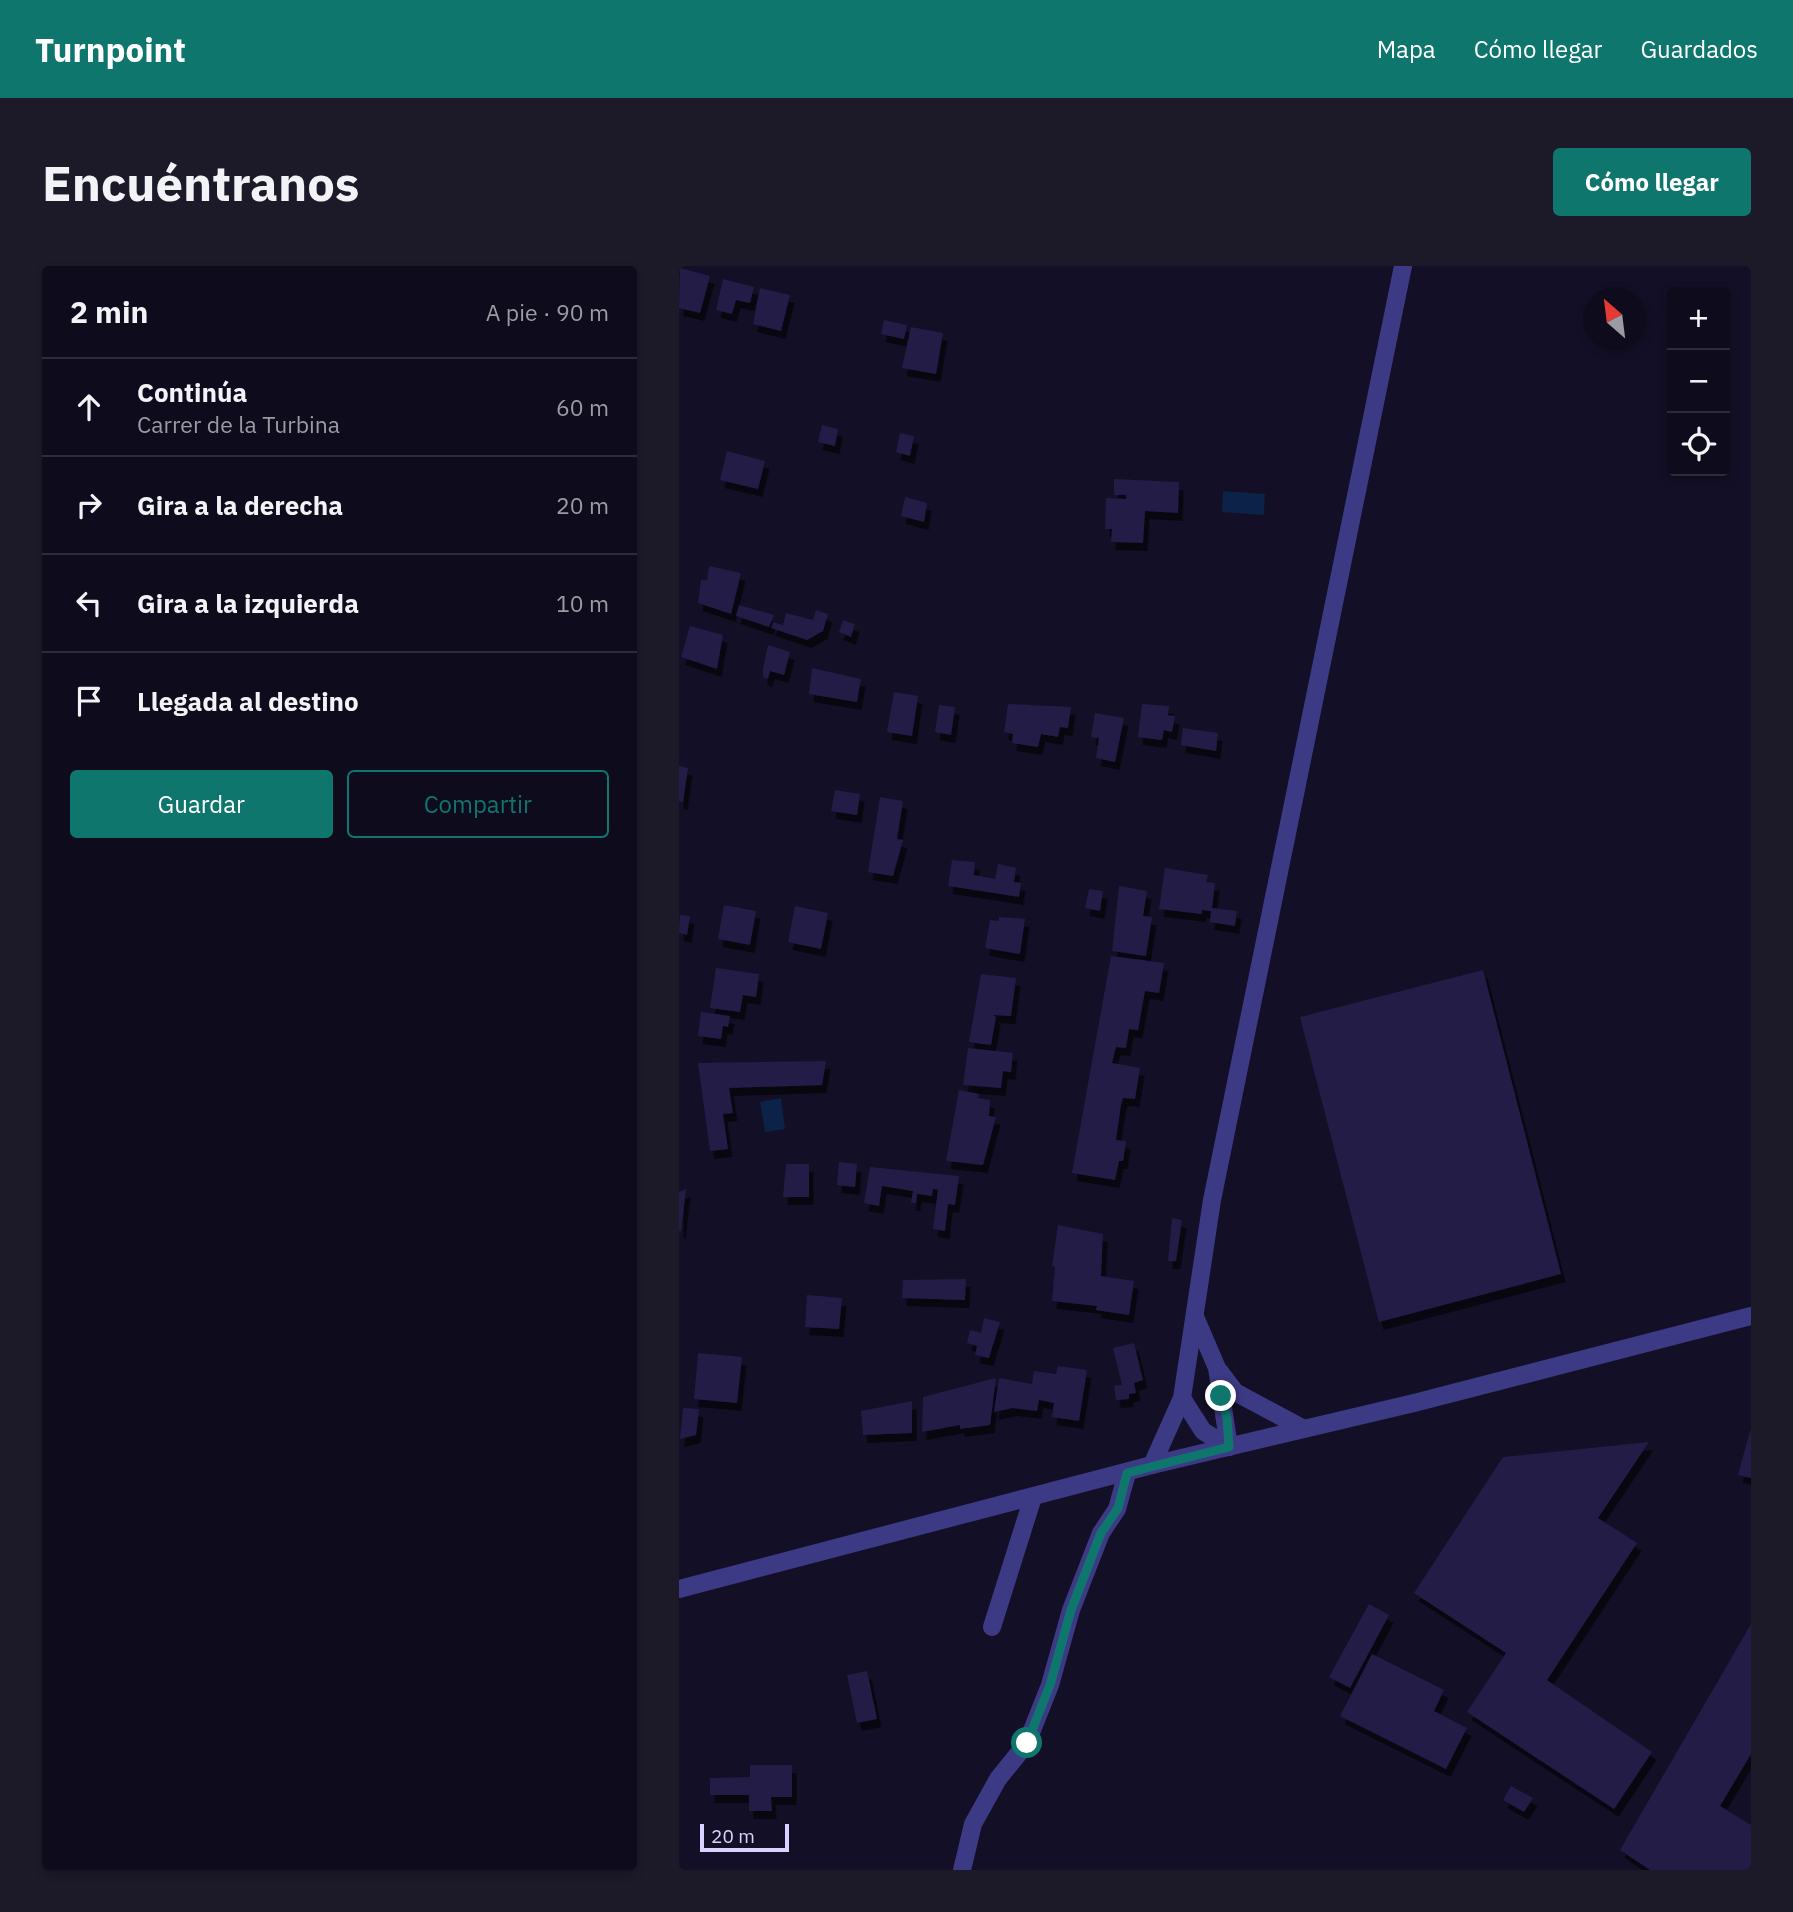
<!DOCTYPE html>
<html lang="es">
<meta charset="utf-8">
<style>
:root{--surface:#0e0b1c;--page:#1c1929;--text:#f1f3f6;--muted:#9b9ba3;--line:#2e2b3b;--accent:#0f766e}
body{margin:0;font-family:"IBM Plex Sans",sans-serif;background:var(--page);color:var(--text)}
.controls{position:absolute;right:21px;top:21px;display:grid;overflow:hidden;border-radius:7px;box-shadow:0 4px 10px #0003}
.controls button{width:63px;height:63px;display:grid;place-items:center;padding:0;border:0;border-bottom:2px solid var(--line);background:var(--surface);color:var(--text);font:35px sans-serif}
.compass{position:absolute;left:904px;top:21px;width:63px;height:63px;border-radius:50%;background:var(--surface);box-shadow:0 4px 10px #0003;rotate:332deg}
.scale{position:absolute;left:21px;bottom:18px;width:89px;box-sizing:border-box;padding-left:7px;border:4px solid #d9d4ff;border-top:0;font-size:19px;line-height:24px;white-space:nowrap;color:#d9d4ff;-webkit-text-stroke:5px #130f26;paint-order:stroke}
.stop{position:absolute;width:21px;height:21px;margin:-16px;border:5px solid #0f766e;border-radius:50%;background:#fff}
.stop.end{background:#0f766e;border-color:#fff;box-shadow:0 2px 7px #0008}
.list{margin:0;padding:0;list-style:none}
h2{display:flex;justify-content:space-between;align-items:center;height:91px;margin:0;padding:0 28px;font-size:30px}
h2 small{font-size:23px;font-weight:400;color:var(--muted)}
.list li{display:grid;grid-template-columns:46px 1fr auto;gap:21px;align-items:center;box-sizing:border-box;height:98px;padding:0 28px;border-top:2px solid var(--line)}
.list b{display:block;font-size:26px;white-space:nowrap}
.list p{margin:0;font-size:23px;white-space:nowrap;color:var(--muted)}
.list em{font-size:23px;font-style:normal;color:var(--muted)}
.actions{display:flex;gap:14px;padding:21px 28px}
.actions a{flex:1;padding:16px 0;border:2px solid var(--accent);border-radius:7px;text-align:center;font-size:24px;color:var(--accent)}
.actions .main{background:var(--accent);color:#fff}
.icon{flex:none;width:38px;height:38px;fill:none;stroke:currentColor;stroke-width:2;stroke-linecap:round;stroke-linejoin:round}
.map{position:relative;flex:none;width:1072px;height:1604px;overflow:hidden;border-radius:7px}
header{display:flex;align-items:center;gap:42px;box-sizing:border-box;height:98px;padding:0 35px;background:var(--accent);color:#fff}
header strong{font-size:33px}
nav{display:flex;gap:38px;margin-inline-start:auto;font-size:24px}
.intro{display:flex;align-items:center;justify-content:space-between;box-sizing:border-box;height:168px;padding:0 42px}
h1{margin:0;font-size:49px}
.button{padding:18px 32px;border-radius:7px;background:var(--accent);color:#fff;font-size:24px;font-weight:700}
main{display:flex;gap:42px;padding:0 42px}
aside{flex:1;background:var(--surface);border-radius:7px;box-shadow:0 4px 10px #0003}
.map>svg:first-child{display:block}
.water{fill:#0c2248}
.building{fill:#241b47;filter:url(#shadow)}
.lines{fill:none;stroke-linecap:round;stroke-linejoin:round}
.service{stroke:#3d3a85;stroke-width:18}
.minor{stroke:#3d3a85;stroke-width:18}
.tertiary{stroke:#3d3a85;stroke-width:18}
.route{stroke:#0f766e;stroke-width:9}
</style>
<header>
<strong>Turnpoint</strong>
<nav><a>Mapa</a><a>Cómo llegar</a><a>Guardados</a></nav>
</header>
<div class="intro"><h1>Encuéntranos</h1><a class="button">Cómo llegar</a></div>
<main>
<aside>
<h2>2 min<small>A pie · 90 m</small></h2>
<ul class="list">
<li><svg class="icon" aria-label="ahead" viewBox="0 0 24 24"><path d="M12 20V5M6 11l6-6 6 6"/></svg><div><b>Continúa</b><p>Carrer de la Turbina</p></div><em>60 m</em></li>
<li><svg class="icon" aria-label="right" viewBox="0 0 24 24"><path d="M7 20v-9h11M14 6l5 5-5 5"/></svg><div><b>Gira a la derecha</b></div><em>20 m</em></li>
<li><svg class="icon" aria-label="left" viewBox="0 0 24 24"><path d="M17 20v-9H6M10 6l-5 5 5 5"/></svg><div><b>Gira a la izquierda</b></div><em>10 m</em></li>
<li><svg class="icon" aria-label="arrive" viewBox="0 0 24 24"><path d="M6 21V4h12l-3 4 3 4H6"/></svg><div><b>Llegada al destino</b></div></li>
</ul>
<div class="actions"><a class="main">Guardar</a><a>Compartir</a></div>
</aside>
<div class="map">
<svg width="1072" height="1604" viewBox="0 0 1072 1604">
<defs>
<filter id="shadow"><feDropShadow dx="4.5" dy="8" stdDeviation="0" flood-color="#0009"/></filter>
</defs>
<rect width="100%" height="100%" fill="#130f26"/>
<g class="water">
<path d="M544,225L586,228L585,249L543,246Z"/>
<path d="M102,832L106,863L86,866L81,836Z"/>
</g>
<g class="building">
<path d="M1,2L31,10L21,47L0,42Z"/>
<path d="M44,13L75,21L71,37L57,34L53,48L37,44Z"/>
<path d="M81,22L111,29L102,65L74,58Z"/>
<path d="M205,54L228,59L225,73L202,68Z"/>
<path d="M232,61L264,67L257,108L223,102Z"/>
<path d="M143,159L159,163L156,180L139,176Z"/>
<path d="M221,167L235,170L231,190L217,186Z"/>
<path d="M48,185L86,195L79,223L41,214Z"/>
<path d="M435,213L500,216L499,247L466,245L464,277L432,276L433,263H426L427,232L447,233V229H435Z"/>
<path d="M226,231L248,237L245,256L222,250Z"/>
<path d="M30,300L62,307L52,348L19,337L22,314H28Z"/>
<path d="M60,339L95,349L90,361L57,350Z"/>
<path d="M137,344L149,348L144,365L128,374L92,362L94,356L104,359L107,347L134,354Z"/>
<path d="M164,354L176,358L172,371L160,366Z"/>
<path d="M11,360L44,369L38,403L2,391Z"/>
<path d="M89,379L111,386L105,409L91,405L89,413L84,411V403Z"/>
<path d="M133,402L182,413L178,436L130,428Z"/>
<path d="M215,426L239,430L233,470L208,466Z"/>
<path d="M329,438L392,441L389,462L381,461L379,471L362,468L359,481L333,477L334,468L325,466Z"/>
<path d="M463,438L490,440L489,449L496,450L493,466L485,464L483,474L459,471Z"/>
<path d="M260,439L276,441L272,469L256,466Z"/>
<path d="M416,447L445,452L436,496L417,492L420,472L412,471Z"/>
<path d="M504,462L539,467L537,485L502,479Z"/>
<path d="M0,500L9,502L4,536L0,535Z"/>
<path d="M156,524L181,528L178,549L152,545Z"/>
<path d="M201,531L224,535L218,573L224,574L214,610L189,606Z"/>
<path d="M273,594L296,596L295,609L316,613L319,598L337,602L335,616L342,617L340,631L269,620Z"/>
<path d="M486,602L529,609L527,616L536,617L533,642L558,645L556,660L531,656L532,645L523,644V648L480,643Z"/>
<path d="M440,620L468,625L464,650L473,651L467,690L433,685Z"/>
<path d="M410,623L424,625L421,645L406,642Z"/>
<path d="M45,639L77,645L71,679L39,673Z"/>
<path d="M116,640L149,647L142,683L109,676Z"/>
<path d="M1,649L11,650L8,669L0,667Z"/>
<path d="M320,651L346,653L341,688L306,682L311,654L320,655Z"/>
<path d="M432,690L485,697L480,727L466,725L459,764L450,763L447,782L437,781L433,797L461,802L456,833L444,832L442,839L437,874L447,875L444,895H440L436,914L393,907Z"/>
<path d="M37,702L80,708L77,731L64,729L61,746L31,742Z"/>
<path d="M804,704L882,1008L700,1056L621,751Z"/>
<path d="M302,708L337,712L332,750L314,749L317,751L312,779L290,776Z"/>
<path d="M22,746L51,750L49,761L44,760L42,773L19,770Z"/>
<path d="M289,782L334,787L332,806L324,805L322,822L284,819Z"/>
<path d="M147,795L143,819L50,822L54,847L44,848L49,883L31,885L19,797Z"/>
<path d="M280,824L300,828L299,832L311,834L310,850L317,851L304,899L267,895Z"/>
<path d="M160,896L178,898L176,921L158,919Z"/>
<path d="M107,898H130V931H104Z"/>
<path d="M191,901L280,910L276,939L269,938L266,965L254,963L259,924L254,923L253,930L238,928L237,937H232L234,925L203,920L200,940L185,937Z"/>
<path d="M7,923L2,965H0V926Z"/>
<path d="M493,952L503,954L497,995H489Z"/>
<path d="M379,959L424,968L422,1010L455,1015L450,1049L417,1044L418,1040L373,1035L376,1001L373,1000Z"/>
<path d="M287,1013L286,1034L223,1032L224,1014Z"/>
<path d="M128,1029L163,1032L160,1063L126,1061Z"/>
<path d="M305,1052L321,1056L310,1092L296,1089L298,1080L288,1077L291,1064L302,1067Z"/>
<path d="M455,1077L464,1114L455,1117L457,1127L450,1128V1133L437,1134L435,1120L443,1119L434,1082Z"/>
<path d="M19,1087L63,1091L58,1137L15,1133Z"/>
<path d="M379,1100L408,1104L400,1155L373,1151L375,1137L360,1134L358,1145L334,1142L315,1146L320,1112L353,1118L355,1105L377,1108Z"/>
<path d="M317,1112L311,1159L281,1163V1159L243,1166L244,1131Z"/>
<path d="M233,1135V1167L184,1169L182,1145Z"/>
<path d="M4,1142L20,1143L17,1169L1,1173Z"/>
<path d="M1071,1165H1072V1212L1059,1209Z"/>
<path d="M970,1176L919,1252L958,1277L868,1414L973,1486L935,1543L788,1446L827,1387L735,1327L824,1191Z"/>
<path d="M690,1338L710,1349L671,1422L650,1411Z"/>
<path d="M1072,1358V1488L1041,1540L1072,1559V1604H971L941,1584Z"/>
<path d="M693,1388L765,1424L755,1445L788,1462L767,1503L661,1450Z"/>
<path d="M188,1405L198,1453L178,1457L168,1409Z"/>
<path d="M71,1499H113V1531H92L93,1545H70V1529H31V1512L71,1511Z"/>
<path d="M832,1520L854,1532L845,1546L824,1534Z"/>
</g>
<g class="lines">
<path class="service" d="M313,1361L354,1231"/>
<g class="minor">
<path d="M517,1053L538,1102L550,1181"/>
<path d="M541,1106L556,1126L623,1162"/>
<path d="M503,1132L524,1165L550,1181"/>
<path d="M473,1199L503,1132L533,934L724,0"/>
<path d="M283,1604L294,1558L319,1513L348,1477L371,1419L392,1344L422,1267L438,1243L448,1207"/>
</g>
<path class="tertiary" d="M0,1323L473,1199L735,1137L1072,1050"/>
</g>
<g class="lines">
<path class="route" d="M348,1477L371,1419L392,1344L422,1267L439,1242L448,1207L550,1181L548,1152L542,1130"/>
</g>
</svg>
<div class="controls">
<button>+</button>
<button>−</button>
<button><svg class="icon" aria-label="locate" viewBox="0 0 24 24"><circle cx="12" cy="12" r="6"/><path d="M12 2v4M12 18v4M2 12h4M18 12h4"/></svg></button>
</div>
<svg class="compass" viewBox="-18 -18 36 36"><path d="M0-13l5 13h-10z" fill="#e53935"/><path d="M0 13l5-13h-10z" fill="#9b9ba3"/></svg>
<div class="scale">20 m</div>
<div class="stop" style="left:348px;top:1477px"></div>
<div class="stop end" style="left:542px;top:1130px"></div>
</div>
</main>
